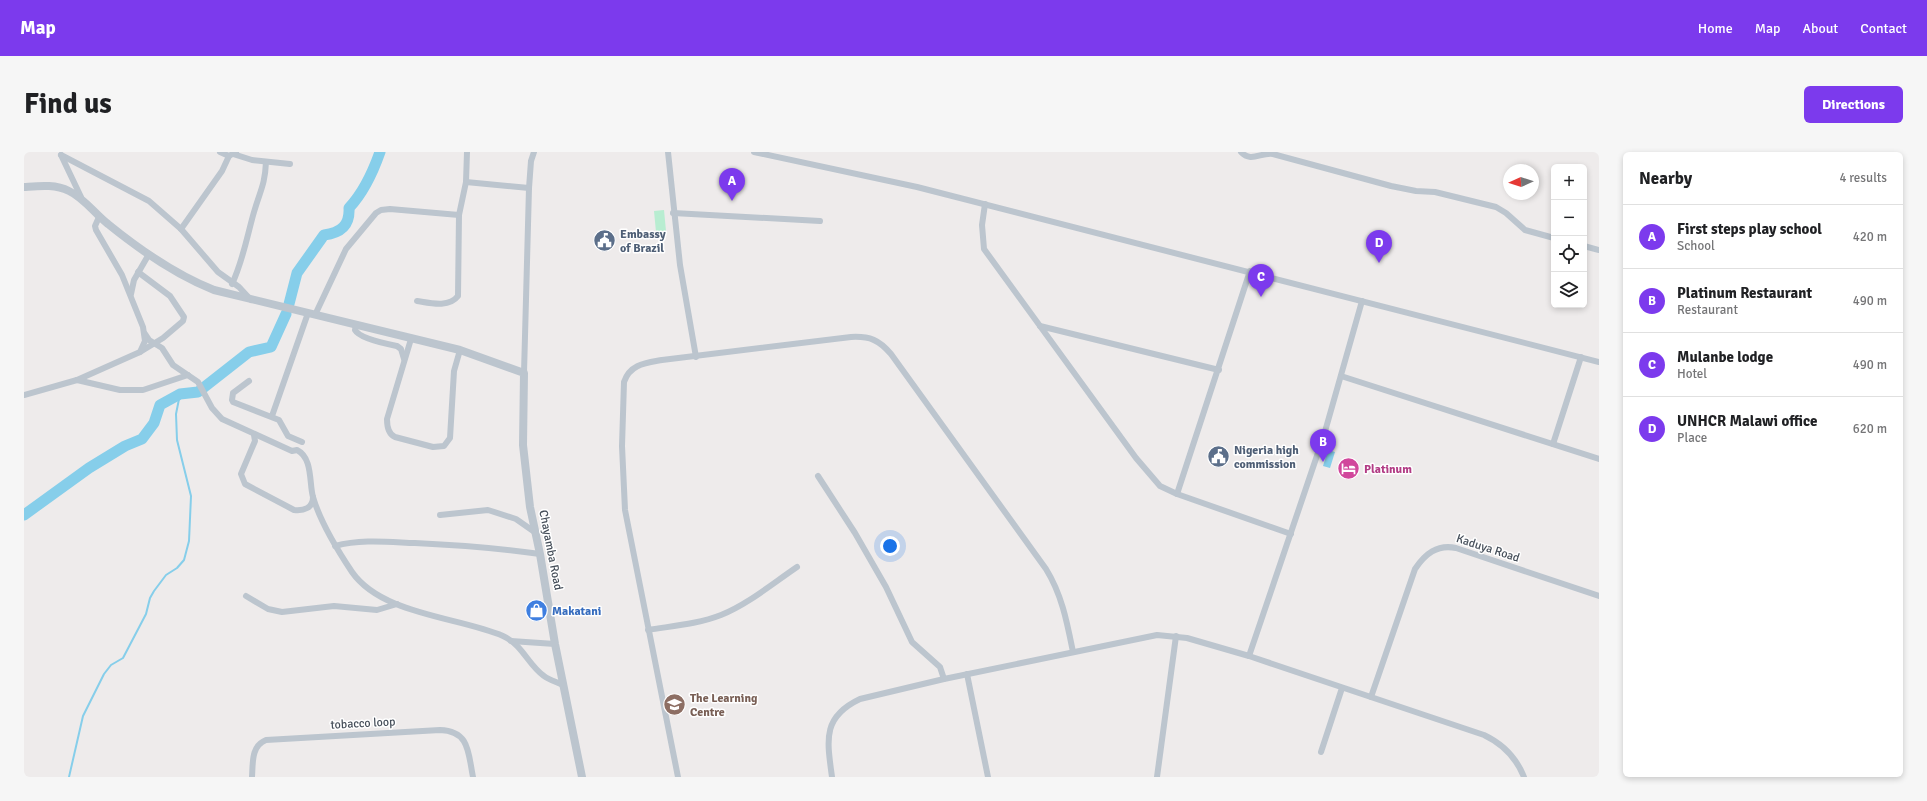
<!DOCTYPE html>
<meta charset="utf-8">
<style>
:root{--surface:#fff;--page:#f6f6f6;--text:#202124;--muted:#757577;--line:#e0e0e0;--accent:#7c3aed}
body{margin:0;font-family:Signika,sans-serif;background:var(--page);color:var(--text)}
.controls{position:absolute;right:12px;top:12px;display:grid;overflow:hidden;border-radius:6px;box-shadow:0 2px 6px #0003}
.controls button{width:36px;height:36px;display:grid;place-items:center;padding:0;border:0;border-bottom:1px solid var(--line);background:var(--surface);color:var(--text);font:20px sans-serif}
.compass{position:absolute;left:1479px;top:12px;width:36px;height:36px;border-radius:50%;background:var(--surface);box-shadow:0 2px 6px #0003;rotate:267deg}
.you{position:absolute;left:866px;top:394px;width:14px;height:14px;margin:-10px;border:3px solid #fff;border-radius:50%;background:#1a73e8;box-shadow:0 0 0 6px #1a73e833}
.badge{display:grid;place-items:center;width:26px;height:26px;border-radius:50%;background:var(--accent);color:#fff;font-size:13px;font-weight:700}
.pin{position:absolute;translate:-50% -33px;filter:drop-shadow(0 1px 2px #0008)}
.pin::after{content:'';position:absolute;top:21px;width:14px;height:12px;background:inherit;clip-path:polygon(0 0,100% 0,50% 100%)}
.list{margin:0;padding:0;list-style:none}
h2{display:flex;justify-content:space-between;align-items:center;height:52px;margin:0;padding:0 16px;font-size:17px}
h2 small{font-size:13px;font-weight:400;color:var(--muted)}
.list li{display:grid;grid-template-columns:26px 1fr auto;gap:12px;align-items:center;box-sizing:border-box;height:64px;padding:0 16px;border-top:1px solid var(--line)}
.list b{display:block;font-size:15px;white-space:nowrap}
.list p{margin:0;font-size:13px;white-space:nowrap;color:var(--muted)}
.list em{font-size:13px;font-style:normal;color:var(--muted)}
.icon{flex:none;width:22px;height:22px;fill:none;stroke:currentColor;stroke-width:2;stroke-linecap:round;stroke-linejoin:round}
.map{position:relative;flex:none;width:1575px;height:625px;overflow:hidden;border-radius:6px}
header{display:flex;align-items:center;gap:24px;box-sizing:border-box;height:56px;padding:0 20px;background:var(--accent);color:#fff}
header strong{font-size:19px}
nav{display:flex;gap:22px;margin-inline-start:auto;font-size:14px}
.intro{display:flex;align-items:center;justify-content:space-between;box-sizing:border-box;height:96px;padding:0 24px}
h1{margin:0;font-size:28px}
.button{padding:10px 18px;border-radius:6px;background:var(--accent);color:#fff;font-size:14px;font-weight:700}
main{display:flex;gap:24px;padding:0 24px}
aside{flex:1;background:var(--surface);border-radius:6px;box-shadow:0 2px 6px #0003}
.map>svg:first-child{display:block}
.green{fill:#b8edd1}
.water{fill:#86ceea}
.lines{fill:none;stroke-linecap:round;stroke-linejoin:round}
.stream{stroke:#86ceea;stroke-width:2}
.river{stroke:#86ceea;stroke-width:11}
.minor{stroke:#bcc5ce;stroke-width:6}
.tertiary{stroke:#bcc5ce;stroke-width:8}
.labels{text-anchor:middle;stroke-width:3;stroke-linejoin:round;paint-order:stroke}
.service-label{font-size:12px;font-weight:bold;fill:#4e5e75;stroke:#fff;text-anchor:start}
.hotel-label{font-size:12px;font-weight:bold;fill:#b23c85;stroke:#fff;text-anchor:start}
.street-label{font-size:12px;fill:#444d58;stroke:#fff}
.shop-label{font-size:12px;font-weight:bold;fill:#366cbe;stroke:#fff;text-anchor:start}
.education-label{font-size:12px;font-weight:bold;fill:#785e54;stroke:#fff;text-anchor:start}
</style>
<header>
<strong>Map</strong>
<nav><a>Home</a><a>Map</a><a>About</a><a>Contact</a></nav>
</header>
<div class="intro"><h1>Find us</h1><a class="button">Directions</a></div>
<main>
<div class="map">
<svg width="1575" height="625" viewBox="0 0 1575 625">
<rect width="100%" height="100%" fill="#eeebeb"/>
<path class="green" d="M640,58L642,79L632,80L630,59Z"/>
<path class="water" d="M1304,298L1311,300L1306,316L1299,314Z"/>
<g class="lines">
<path class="stream" d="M45,625L59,564L80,522L87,513L99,506L122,462L126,446L130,439L142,423L153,416L160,408L165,389L167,344L153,288L152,262L156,242"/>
<g class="river">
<path d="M265,152L273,121L300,83C317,81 326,73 325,56C340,40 349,20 356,0"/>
<path d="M0,363L65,316L101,294L118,287L130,271L136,253L156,242L174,240L225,200L247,195L262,162"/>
</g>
<g class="minor">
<path d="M196,0L205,4"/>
<path d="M644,0L656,113L672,205"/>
<path d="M730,0L893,35L1575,210"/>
<path d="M1217,0C1227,11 1237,0 1249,2L1367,34L1392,39L1411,40L1472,55L1482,61L1501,78L1530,86"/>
<path d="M209,2L228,8L266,12"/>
<path d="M37,3L125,49L157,77L194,120L215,135L227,148"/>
<path d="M37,3L57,45"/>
<path d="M442,30L505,36"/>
<path d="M961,52L958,73L960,97L1112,306L1136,334L1153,342L1267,382"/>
<path d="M649,61L796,69"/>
<path d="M157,77L198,19L205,4L212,0"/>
<path d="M1560,94L1575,98"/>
<path d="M114,120L146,144L160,165L159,169L139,186L116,200"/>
<path d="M208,132C219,109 223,84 230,60C236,39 241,33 242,10"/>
<path d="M107,142L110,128L125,102"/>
<path d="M393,149C406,151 425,156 434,144L435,63L442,30L443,0"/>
<path d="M291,163L322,97L352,61L357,58L366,57L435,63"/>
<path d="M332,172L331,178C336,187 363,192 373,194L377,197L380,207"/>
<path d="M1016,174L1195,218"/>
<path d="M121,182L125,188L138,196L149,213L174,230L188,256L198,267L268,299L273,298C289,306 285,331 289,345C296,369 314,399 328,420C358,463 435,465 479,484C499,493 504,513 520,524C525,528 533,530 539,533"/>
<path d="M387,187L363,267C363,274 364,282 371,285L409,295L420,294L426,286L430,219L436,198"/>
<path d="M500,221L505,36L507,9L510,0"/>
<path d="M1317,224L1575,307"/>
<path d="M53,228L96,238H119L164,223"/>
<path d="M225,229L209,241L208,248L209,250L255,268L264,284L278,290"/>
<path d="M0,243L53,228L116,200L121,189L119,175L98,123L72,78L71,74L75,65"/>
<path d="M248,264L284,161"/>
<path d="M230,283L231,289L217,322L221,332L270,358C280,359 289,356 289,345"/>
<path d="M1529,292L1557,205"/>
<path d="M794,324L831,381L862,435L888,490L916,515L920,527"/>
<path d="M1153,342L1226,119"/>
<path d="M416,363L464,358L492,367L512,381"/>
<path d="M311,394C337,387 364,390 391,391C433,393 475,396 516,402"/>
<path d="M222,444L244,457L258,460L310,454L353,458L373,452"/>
<path d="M624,478C648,474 674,472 697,463C724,452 748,432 773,415"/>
<path d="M487,489L531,492"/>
<path d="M1225,504L1300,283L1338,149"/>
<path d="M943,522L964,625"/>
<path d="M1347,545L1391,417C1401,402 1413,392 1432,396L1575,444"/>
<path d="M1297,600L1318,536"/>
<path d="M228,625C229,611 227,594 242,588L416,578C446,579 444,601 449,625"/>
<path d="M654,625L601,358L598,294L600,230C606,212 622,211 638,208L827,185C846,184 855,188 867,202L1022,417C1038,443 1043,470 1049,500"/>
<path d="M808,625C803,588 798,565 836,547L920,527L1133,483L1163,486L1225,504L1460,583C1479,592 1492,605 1500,625"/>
<path d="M1133,625L1152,484"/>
</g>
<path class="tertiary" d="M0,35C15,34 31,32 45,39C60,46 71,62 84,72C116,98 152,123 190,138L436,198L500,221L499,293L506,355L516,402L531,492L558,625"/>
</g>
<defs>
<symbol id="civic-disc" viewBox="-11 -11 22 22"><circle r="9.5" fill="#5c6f8a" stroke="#fff"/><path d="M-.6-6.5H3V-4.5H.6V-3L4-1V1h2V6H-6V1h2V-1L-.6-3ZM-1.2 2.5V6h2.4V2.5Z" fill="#fff"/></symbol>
<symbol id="hotel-disc" viewBox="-11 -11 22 22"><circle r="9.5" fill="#d1479c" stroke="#fff"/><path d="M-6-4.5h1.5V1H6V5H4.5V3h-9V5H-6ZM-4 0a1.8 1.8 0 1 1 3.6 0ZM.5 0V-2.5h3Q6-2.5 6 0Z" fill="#fff"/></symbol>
<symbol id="shop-disc" viewBox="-11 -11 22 22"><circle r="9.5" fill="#3f7fe0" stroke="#fff"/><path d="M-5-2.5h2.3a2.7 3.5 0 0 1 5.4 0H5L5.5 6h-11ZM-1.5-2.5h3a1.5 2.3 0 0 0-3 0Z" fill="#fff"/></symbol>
<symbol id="school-disc" viewBox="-11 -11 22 22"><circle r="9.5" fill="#8d6e63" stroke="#fff"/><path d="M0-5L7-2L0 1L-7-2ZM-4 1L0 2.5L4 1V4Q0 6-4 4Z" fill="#fff"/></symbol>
</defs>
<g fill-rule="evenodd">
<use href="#civic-disc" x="568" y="76" width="25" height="25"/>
<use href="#civic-disc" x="1182" y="292" width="25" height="25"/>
<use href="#hotel-disc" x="1312" y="304" width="25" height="25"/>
<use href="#shop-disc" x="500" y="446" width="25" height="25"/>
<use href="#school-disc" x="638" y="540" width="25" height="25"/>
</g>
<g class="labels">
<g class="service-label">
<text x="596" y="86">Embassy<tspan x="596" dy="14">of Brazil</tspan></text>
<text x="1210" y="302">Nigeria high<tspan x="1210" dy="14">commission</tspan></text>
</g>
<g class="hotel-label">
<text x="1340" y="321">Platinum</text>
</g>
<g class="street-label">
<text transform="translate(1464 396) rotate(18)" y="4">Kaduya Road</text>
<text transform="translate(527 398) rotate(79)" y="4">Chayamba Road</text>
<text transform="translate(339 571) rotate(-3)" y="4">tobacco loop</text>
</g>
<g class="shop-label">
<text x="528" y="463">Makatani</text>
</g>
<g class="education-label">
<text x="666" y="550">The Learning<tspan x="666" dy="14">Centre</tspan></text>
</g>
</g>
</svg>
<div class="controls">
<button>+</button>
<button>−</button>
<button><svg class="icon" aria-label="locate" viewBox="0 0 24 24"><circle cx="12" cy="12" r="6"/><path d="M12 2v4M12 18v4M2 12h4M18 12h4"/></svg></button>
<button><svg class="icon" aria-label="layers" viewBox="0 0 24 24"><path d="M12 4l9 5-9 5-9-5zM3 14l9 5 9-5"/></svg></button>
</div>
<svg class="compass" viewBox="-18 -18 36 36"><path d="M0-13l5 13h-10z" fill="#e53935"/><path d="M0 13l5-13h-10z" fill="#757577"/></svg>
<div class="you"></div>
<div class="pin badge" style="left:708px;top:49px">A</div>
<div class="pin badge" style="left:1299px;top:310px">B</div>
<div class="pin badge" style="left:1237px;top:145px">C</div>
<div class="pin badge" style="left:1355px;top:111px">D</div>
</div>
<aside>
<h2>Nearby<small>4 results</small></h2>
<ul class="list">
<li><span class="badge">A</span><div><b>First steps play school</b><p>School</p></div><em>420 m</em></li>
<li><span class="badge">B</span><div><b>Platinum Restaurant</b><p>Restaurant</p></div><em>490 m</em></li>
<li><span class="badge">C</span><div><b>Mulanbe lodge</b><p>Hotel</p></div><em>490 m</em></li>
<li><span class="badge">D</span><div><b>UNHCR Malawi office</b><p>Place</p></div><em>620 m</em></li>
</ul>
</aside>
</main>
